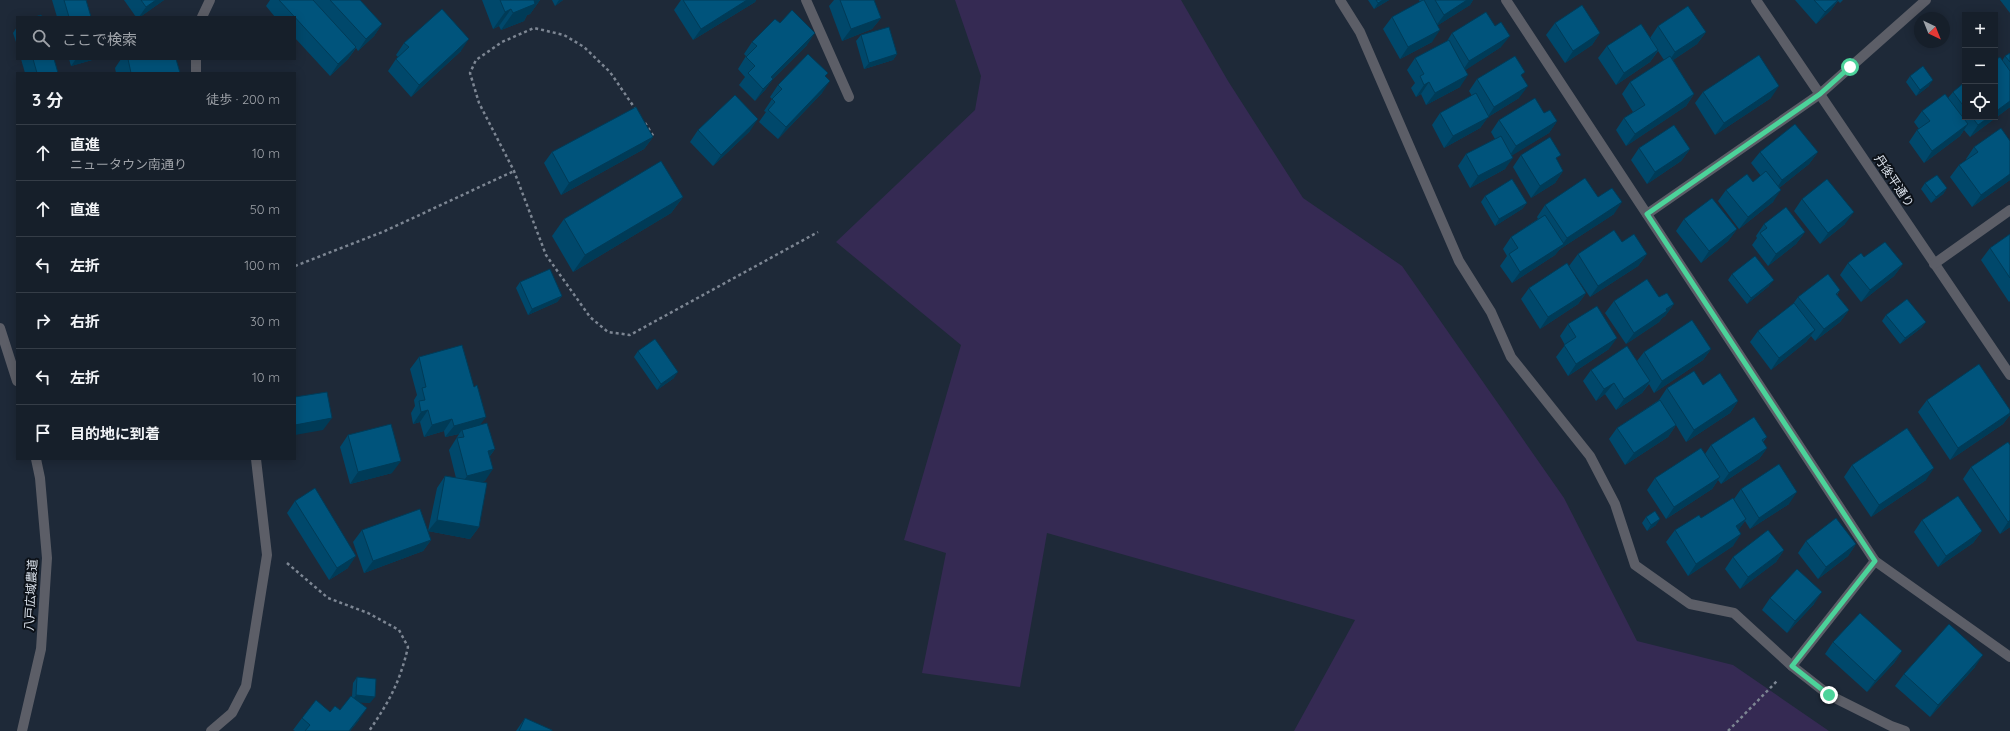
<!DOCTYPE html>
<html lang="ja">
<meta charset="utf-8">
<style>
:root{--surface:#161f2a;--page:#1f2732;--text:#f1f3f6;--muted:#9ea2a8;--line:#353d47}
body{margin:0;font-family:Quicksand,"Noto Sans JP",sans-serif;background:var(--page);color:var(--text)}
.controls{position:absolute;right:12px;top:12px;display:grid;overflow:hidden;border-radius:0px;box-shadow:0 2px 10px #0003}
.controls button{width:36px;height:36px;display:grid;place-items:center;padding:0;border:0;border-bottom:1px solid var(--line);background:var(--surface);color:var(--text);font:20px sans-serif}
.compass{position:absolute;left:1914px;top:12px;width:36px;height:36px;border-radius:50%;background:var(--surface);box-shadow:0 2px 10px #0003;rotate:137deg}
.stop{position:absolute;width:12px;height:12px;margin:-9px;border:3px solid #4cd39a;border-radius:50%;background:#fff}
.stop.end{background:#4cd39a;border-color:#fff;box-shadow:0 1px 4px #0008}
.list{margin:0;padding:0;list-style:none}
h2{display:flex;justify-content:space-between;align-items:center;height:52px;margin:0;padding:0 16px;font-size:17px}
h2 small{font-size:13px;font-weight:400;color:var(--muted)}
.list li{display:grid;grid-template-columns:26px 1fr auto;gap:12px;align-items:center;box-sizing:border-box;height:56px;padding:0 16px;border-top:1px solid var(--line)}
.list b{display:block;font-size:15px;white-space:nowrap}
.list p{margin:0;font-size:13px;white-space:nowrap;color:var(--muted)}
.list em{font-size:13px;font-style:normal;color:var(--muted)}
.icon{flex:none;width:22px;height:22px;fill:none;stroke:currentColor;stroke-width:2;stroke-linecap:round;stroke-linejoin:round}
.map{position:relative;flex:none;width:2010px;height:731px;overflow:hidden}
.search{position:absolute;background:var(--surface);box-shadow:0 2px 10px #0003;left:16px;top:16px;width:280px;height:44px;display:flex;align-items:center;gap:10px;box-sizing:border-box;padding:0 14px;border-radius:0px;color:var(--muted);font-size:15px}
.panel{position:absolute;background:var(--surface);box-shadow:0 2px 10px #0003;left:16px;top:72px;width:280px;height:388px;border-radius:0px}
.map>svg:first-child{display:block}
.green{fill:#352a53}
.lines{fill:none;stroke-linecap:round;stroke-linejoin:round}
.path{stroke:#7d8693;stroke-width:2.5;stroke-dasharray:3 3;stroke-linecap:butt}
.minor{stroke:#5c5e67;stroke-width:10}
.wall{fill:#00486b}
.shaded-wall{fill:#003b57}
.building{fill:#00547c;stroke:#003b57}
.route{stroke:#4cd39a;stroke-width:5}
.labels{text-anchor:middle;stroke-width:4;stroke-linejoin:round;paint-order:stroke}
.street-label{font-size:12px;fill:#dce3ed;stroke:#0c1118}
</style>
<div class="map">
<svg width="2010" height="731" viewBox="0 0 2010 731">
<rect width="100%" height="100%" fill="#1e2938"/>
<path class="green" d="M955,0H1181L1228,81L1303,198L1402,266L1564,498L1637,641L1733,665L1829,731H1294L1355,620L1047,533L1020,687L922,673L946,553L904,540L961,345L836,242L975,110L981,76Z"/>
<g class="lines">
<g class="path">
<path d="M636,110L610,72L584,47L564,35L534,28L502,42L476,60L470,73L479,103L514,171L546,255L590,317L608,332L630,335L818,232"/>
<path d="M645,123L654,137"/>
<path d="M295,266L385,231L514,171"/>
<path d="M287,563L328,598L368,613L399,630L408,647C400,682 389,702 369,731"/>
<path d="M1728,731L1778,680"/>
</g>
<g class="minor">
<path d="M806,0L849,97"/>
<path d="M1340,0L1360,32L1459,261L1491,312L1511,357L1590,456L1615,504L1635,565L1690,604L1734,613L1792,666L1829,695L1891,726L1905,731"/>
<path d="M1506,0L1875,561L2010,657"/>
<path d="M1756,0L2010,375"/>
<path d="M202,17L210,0"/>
<path d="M196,59V73"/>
<path d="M1647,214L1820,94L1926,0"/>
<path d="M1934,264L2010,210"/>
<path d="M0,328L17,381"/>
<path d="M1792,666L1875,561"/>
<path d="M22,731L41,649L47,558L40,478L36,459"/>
<path d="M211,731L232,713L246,686L267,555L256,459"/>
</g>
</g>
<g class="wall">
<path d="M52,0H86L91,17H57Z"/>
<path d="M124,0H164L140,17H136Z"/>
<path d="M270,0H360L382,24L374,36L358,51L356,48L348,59L330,76L295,38V17H275L266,6Z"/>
<path d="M482,0H540L530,14L527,15L524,21L501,30L499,26L493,29Z"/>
<path d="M552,0H563L555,6Z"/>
<path d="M681,0H756L755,2L693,40L674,10Z"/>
<path d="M834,0H874L881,18L872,29L842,41L829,6Z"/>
<path d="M1368,0H1389L1374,9Z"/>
<path d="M1419,0H1473L1470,5L1438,25L1432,42L1400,59L1383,29L1392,17L1420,2Z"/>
<path d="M1795,0H1843L1840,3L1838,1L1831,10L1816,24Z"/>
<path d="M2000,0H2010V13Z"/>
<path d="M780,23L807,45L773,79L765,90L755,101L739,85L745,77L738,69L746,56L744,54L752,42Z"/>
<path d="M1555,23L1600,33L1592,45L1565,63L1546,35Z"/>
<path d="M1658,26L1706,32L1697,44L1673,60L1694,94L1686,106L1626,146L1616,130L1624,118L1633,112L1622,94L1630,82L1664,60L1658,51L1650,62L1616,85L1598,58L1607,46L1650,38Z"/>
<path d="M17,27V45L13,33Z"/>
<path d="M1452,33L1501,47L1465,70L1460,87L1426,105L1421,94L1416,97L1411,88L1415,83L1407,70L1415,58L1447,41Z"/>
<path d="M861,35L897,54L893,60L864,69L856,41Z"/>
<path d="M404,43L461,51L411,97L388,71L396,59L398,57L396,55Z"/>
<path d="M2010,53V107L1970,137L1964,130L1960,136L1924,163L1909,142L1917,130L1919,129L1914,122L1922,111L1948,98L1953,92L1965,82V117H1995L2002,61L2005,56Z"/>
<path d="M21,59H54L58,73H25Z"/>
<path d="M69,59H93L92,60L71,66Z"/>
<path d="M121,59H176L180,73H116L115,68Z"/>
<path d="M828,73L825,76L822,93L778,139L759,122L766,112L764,111L772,99L770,97L778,85Z"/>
<path d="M1910,76L1929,86L1916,96L1906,82Z"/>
<path d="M1522,77L1519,98L1488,117L1480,128L1444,148L1432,125L1440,113L1472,96L1469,91L1477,79Z"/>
<path d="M1703,92L1771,98L1715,135L1695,103Z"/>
<path d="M1544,113L1557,121L1549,133L1512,155L1505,169L1470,188L1458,166L1466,154L1495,139L1491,132L1499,120Z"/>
<path d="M698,130L750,131L713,166L690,142Z"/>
<path d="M653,137L644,149L561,195L544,163L552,152Z"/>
<path d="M2010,141V180L1972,207L1950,177L1959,165L1967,160L1966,159L1974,147Z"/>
<path d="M1639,148L1690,149L1681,161L1647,184L1631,160Z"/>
<path d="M1760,152H1818L1809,164L1779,188L1773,202L1739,229L1718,201L1726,190L1753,182L1761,176L1751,163Z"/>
<path d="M1521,155L1557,160L1563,171L1555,183L1531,198L1513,167Z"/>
<path d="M1925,183L1947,188L1943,194L1931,203L1921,189Z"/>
<path d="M1485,196L1527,203L1522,209L1495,226L1481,202Z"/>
<path d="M683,197L671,213L573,272L552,236L564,219Z"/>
<path d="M1598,197L1614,214L1560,249L1555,255L1512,283L1500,266L1507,256L1503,249L1511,237L1538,219L1537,217L1545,205Z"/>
<path d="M1802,199L1845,224L1820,244L1794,211Z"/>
<path d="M1684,219L1737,229L1728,241L1701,263L1676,231Z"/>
<path d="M1764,224L1805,232L1796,244L1768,266L1752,245L1757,238L1756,236Z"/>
<path d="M2010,234V301L2009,302L1981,260L1990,248Z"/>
<path d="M1578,254H1647L1638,266L1590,297L1569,266Z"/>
<path d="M1864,257L1903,264L1894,276L1861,302L1840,275L1848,263Z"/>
<path d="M1732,274L1769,286L1747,304L1728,280Z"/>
<path d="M520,282L562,296L557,302L528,315L516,288Z"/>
<path d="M1529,288L1586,293L1578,304L1540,329L1521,299Z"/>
<path d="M1840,290L1837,295L1849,310L1840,322L1815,341L1811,336L1806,342L1771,370L1750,342L1758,331L1793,304L1798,297Z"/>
<path d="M1659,297L1674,304L1665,316L1662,318L1659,322L1626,344L1605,313L1614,301Z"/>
<path d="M1886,315L1926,322L1921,328L1900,344L1882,321Z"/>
<path d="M1568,324L1609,349L1568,376L1556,357L1565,345L1560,336Z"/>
<path d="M1711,349L1703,360L1654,393L1649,384L1642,393L1616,410L1605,394L1596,401L1583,381L1591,370L1637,361L1644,352Z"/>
<path d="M638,351L674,378L657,390L634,357Z"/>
<path d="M419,357L480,425L495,449L490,456L485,481L481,482L479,527L470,539L428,531L437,488L445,476L456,478L449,450L459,434L445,437L444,431L424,437L420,422L413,424L411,413L415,406L414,400L417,395L410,369Z"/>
<path d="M1703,385L1738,401L1730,413L1686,442L1676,425L1668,437L1625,465L1609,439L1617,428L1659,400L1667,388Z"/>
<path d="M1927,400L2010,410V415L2003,424L1950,460L1918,412Z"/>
<path d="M348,435L392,473L350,484L340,447Z"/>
<path d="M1767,437L1763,442L1767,448L1759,459L1721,484L1718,480L1712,489L1666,519L1647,490L1655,478L1705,454L1711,445Z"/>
<path d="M2010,445V527L2000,534L1963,479L1971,467Z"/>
<path d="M1852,465L1926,480L1871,517L1844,477Z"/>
<path d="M1741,489L1789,504L1750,529L1745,521L1738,530L1733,546L1688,576L1666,542L1675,530L1701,518L1734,499Z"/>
<path d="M295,501L348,568L329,580L287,513Z"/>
<path d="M1646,517L1656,525L1647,531L1642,523Z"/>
<path d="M1922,520L1982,531L1973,543L1938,567L1914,532Z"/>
<path d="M362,530L431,540L423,551L364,573L353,542Z"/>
<path d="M1806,541L1856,544L1848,556L1818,579L1798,553Z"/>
<path d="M1784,550L1776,562L1740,589L1725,569L1733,557Z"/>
<path d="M1770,598L1814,604L1787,633L1762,610Z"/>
<path d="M1833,642L1902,651L1894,663L1867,692L1825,654Z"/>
<path d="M1975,667L1930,717L1895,686L1904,674Z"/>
<path d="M357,677L370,703L360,702L359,720L350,731H295L293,730L302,718L340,710L352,696L353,683Z"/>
<path d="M525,718L552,731H516Z"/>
</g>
<g class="shaded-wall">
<path d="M156,0H164L140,17H139L146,7Z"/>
<path d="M534,0H540L530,14L527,15L524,21L501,30L513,13Z"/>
<path d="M559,0H563L555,6Z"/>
<path d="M747,0H756L755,2L693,40L701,29Z"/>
<path d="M1383,0H1389L1374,9L1378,3Z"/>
<path d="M1467,0H1473L1470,5L1435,27L1444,15Z"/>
<path d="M1838,0L1831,10L1816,24L1825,12Z"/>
<path d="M511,9L499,26L493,29L505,12Z"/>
<path d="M881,18L872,29L842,41L851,29Z"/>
<path d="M382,24L374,36L358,51L366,39Z"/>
<path d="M1440,30L1432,42L1400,59L1408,47Z"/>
<path d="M1706,32L1697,44L1667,64L1675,52Z"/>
<path d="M815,33L807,45L773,79L765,90L755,101L771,77Z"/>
<path d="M1600,33L1592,45L1565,63L1573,51Z"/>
<path d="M1510,36L1501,47L1461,73L1469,61Z"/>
<path d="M469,39L461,51L411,97L419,85Z"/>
<path d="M356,47L348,59L330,76L338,64Z"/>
<path d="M1658,50L1650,62L1616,85L1624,73Z"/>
<path d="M897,54L893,60L864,69L869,63Z"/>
<path d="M76,59H93L92,60L71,66Z"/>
<path d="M1468,75L1460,87L1426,105L1435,93Z"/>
<path d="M1933,80L1929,86L1916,96L1920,90Z"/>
<path d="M830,81L822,93L778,139L786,127Z"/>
<path d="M1429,82L1421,94L1416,97L1424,85Z"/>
<path d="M1528,86L1519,98L1488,117L1480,128L1444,148L1453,136L1487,118L1494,107Z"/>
<path d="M1779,86L1771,98L1715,135L1724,123Z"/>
<path d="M1694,94L1686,106L1626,146L1635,134Z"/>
<path d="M2010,101V107L1970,137L1978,125L1989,117H1995V112Z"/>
<path d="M758,119L750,131L713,166L721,155Z"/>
<path d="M1557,121L1549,133L1508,158L1516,146Z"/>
<path d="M1968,124L1960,136L1924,163L1932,151Z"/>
<path d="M653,137L644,149L561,195L569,183Z"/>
<path d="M1690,149L1681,161L1647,184L1655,172Z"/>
<path d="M1818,152L1809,164L1774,192L1782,180Z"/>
<path d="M1513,158L1505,169L1470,188L1478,176Z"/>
<path d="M1563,171L1555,183L1531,198L1540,186Z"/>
<path d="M2010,174V180L1972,207L1981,195Z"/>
<path d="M1947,188L1943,194L1931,203L1936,197Z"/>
<path d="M1781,190L1773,202L1739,229L1748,217Z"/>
<path d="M683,197L671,213L573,272L585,255Z"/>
<path d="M1622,202L1614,214L1560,249L1555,255L1512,283L1520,272L1562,245L1567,238Z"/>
<path d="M1527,203L1522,209L1495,226L1499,219Z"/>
<path d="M1854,212L1845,224L1820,244L1828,233Z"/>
<path d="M1737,229L1728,241L1701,263L1709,251Z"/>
<path d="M1805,232L1796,244L1768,266L1776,254Z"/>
<path d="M1647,254L1638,266L1590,297L1598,286Z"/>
<path d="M1903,264L1894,276L1861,302L1870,290Z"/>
<path d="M1774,280L1769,286L1747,304L1751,298Z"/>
<path d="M1586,293L1578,304L1540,329L1548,317Z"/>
<path d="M562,296L557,302L528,315L532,309Z"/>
<path d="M1674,304L1665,316L1662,318L1659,322L1626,344L1634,333Z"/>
<path d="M1849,310L1840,322L1815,341L1824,329Z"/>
<path d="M1926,322L1921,328L1900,344L1905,338Z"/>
<path d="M1815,330L1806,342L1771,370L1779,358Z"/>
<path d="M1617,338L1609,349L1568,376L1576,364Z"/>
<path d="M1711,349L1703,360L1654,393L1662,381Z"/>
<path d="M678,372L674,378L657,390L661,384Z"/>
<path d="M1650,381L1642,393L1616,410L1624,399Z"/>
<path d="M1614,383L1605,394L1596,401L1604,389Z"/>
<path d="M1738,401L1730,413L1686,442L1694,430Z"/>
<path d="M428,410L420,422L413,424L421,412Z"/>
<path d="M2010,413V415L2003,424L1950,460L1958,448Z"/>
<path d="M486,417L477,429L462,430L459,434L445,437L454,426Z"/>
<path d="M332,418L323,430L295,435V425Z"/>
<path d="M452,419L444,431L424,437L432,425Z"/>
<path d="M1676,425L1668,437L1625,465L1634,453Z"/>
<path d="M1767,448L1759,459L1721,484L1729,473Z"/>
<path d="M495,449L486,461L488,451Z"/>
<path d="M401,461L392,473L350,484L358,472Z"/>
<path d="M1934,468L1926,480L1871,517L1879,505Z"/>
<path d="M493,469L485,481L459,488L467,476Z"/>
<path d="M1720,477L1712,489L1666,519L1674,507Z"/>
<path d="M1797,492L1789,504L1750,529L1759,518Z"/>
<path d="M1660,519L1656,525L1647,531L1651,525Z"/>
<path d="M1746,519L1738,531L1736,526Z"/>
<path d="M437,520L479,527L470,539L428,531Z"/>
<path d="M2010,520V527L2000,534L2008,522Z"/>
<path d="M1982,531L1973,543L1938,567L1946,556Z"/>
<path d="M1741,534L1733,546L1688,576L1696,564Z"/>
<path d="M431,540L423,551L364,573L373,561Z"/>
<path d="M1856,544L1848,556L1818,579L1826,567Z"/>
<path d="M1784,550L1776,562L1740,589L1748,577Z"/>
<path d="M356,556L348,568L329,580L337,568Z"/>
<path d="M1822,592L1814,604L1787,633L1795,621Z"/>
<path d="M1902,651L1894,663L1867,692L1875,681Z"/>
<path d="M1983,655L1975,667L1930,717L1938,705Z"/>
<path d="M356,695L375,697L370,703L351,702Z"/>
<path d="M367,708L359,720L350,731H349Z"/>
</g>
<g class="building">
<path d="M64,0H86L91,17H69Z"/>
<path d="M141,0H156L146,7Z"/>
<path d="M279,0H313L356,47L338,64Z"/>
<path d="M330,0H360L382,24L366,39Z"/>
<path d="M500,0H535H534L535,4L513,13L511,9L505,12Z"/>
<path d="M683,0H747L701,29Z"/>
<path d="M840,0H874L881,18L851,29Z"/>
<path d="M1376,0H1383L1378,3Z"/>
<path d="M1423,0H1424L1440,30L1408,47L1392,17Z"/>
<path d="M1435,0H1467L1444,15Z"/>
<path d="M1814,0H1838L1825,12Z"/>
<path d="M1582,5L1600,33L1573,51L1555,23Z"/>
<path d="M1688,6L1706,32L1675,52L1658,26Z"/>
<path d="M442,9L469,39L419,85L396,59L409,47L404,43Z"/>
<path d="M792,10L815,33L771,77L773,79L763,89L748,73L755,66L746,57L757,46L752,42L775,19L780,23Z"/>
<path d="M1486,12L1495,26L1501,22L1510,36L1469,61L1452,33Z"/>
<path d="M41,15L42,17H35Z"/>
<path d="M1641,24L1658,50L1624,73L1607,46Z"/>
<path d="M889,27L897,54L869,63L861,35Z"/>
<path d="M1449,40L1468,75L1435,93L1429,82L1424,85L1420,76L1424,74L1415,58Z"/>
<path d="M2010,53V62L2005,56Z"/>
<path d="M808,54L828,73L825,76L830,81L786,127L768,110L775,102L772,99L782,89L778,85Z"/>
<path d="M1759,55L1779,86L1724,123L1703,92Z"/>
<path d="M1515,56L1525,72L1521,75L1528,86L1494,107L1477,79Z"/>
<path d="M1670,56L1694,94L1635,134L1624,118L1645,105L1630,82Z"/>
<path d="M2000,57L2010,71V101L1995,112V60Z"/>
<path d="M33,59H54L58,73H37Z"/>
<path d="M128,59H176L180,73H131Z"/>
<path d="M1923,66L1933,80L1920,90L1910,76Z"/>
<path d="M1965,82V108L1953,92Z"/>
<path d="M1476,93L1489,117L1453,136L1440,113Z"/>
<path d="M1945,94L1968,124L1932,151L1917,130L1930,121L1922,111Z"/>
<path d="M735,95L758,119L721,155L698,130Z"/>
<path d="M1535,98L1544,113L1550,110L1557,121L1516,146L1499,120Z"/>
<path d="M636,107L653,137L569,183L552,152Z"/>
<path d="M1972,117H1989L1978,125Z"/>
<path d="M1795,124L1818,152L1782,180L1760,152Z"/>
<path d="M1674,125L1690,149L1655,172L1639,148Z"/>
<path d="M2001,128L2010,141V174L1981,195L1959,165L1978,152L1974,147Z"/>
<path d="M1501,136L1513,158L1478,176L1466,154Z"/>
<path d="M1550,137L1561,155L1556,158L1563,171L1540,186L1521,155Z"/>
<path d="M661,161L683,197L585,255L564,219Z"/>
<path d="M1766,171L1781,190L1748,217L1726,190L1747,174L1753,182Z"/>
<path d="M1937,175L1947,188L1936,197L1925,183Z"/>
<path d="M1585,178L1598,197L1612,188L1622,202L1567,238L1545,205Z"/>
<path d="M1512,179L1527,203L1499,219L1485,196Z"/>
<path d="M1827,179L1854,212L1828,233L1802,199Z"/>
<path d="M1712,198L1737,229L1709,251L1684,219Z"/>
<path d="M1786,207L1805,232L1776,254L1760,233L1767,228L1764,224Z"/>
<path d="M1545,215L1564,244L1520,272L1509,254L1518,248L1511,237Z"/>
<path d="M1614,230L1622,242L1634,234L1647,254L1598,286L1578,254Z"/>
<path d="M2010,234V278L1990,248Z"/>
<path d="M1885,242L1903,264L1870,290L1848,263L1861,253L1864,257Z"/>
<path d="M1755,256L1774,280L1751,298L1732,274Z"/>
<path d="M1567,263L1586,293L1548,317L1529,288Z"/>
<path d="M550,269L562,296L532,309L520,282Z"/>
<path d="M1828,274L1840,290L1836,294L1849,310L1824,329L1798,297Z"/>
<path d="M1647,279L1659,297L1667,293L1674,304L1666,309L1667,311L1634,333L1614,301Z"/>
<path d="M1907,299L1926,322L1905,338L1886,315Z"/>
<path d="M1794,303L1815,330L1779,358L1758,331Z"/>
<path d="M1597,306L1617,338L1576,364L1564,345L1576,337L1568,324Z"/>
<path d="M1692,320L1711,349L1662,381L1644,352Z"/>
<path d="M655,339L678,372L661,384L638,351Z"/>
<path d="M462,345L474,387L477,385L486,417L454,426L452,419L432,425L428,410L421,412L419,401L425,400L422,388L426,387L419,357Z"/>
<path d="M1627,346L1650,381L1624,399L1614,383L1604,389L1591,370Z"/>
<path d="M1979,364L2010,410V413L1958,448L1927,400Z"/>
<path d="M1694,371L1703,385L1720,373L1738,401L1694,430L1667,388Z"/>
<path d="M327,392L332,418L295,425V397Z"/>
<path d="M1660,400L1676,425L1634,453L1617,428Z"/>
<path d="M1754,417L1767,437L1762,440L1767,448L1729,473L1711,445Z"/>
<path d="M487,423L495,449L488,451L493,469L467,476L457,438L464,437L462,430Z"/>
<path d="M391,424L401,461L358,472L348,435Z"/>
<path d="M1907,428L1934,468L1879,505L1852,465Z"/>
<path d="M2008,442L2010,445V520L2008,522L1971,467Z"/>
<path d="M1701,448L1720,477L1674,507L1655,478Z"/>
<path d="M1779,464L1797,492L1759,518L1741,489Z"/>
<path d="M445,476L487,483L479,527L437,520Z"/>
<path d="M315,488L356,556L337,568L295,501Z"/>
<path d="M1958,496L1982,531L1946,556L1922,520Z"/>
<path d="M1733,498L1746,519L1736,526L1741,534L1696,564L1675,530L1699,515L1701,518Z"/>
<path d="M420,509L431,540L373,561L362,530Z"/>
<path d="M1655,511L1660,519L1651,525L1646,517Z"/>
<path d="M1836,518L1856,544L1826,567L1806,541Z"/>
<path d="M1768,530L1784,550L1748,577L1733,557Z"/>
<path d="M1797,569L1822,592L1795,621L1770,598Z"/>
<path d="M1860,613L1902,651L1875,681L1833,642Z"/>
<path d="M1949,624L1983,655L1938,705L1904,674Z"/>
<path d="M357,677L376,679L375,697L356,695Z"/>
<path d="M351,696L367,708L349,731H305L310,725L302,718L316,700L330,712L335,706L340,710Z"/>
<path d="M525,718L552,730V731H519Z"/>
</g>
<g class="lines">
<path class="route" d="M1829,695L1792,666L1875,561L1647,214L1820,94L1850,67"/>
</g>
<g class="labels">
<g class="street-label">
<text transform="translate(1894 181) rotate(56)" y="4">丹後平通り</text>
<text transform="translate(31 595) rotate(-87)" y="4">八戸広域農道</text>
</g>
</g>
</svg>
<div class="controls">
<button>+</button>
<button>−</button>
<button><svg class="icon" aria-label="locate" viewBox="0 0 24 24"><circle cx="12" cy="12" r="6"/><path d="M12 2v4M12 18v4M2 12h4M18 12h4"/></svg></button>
</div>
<svg class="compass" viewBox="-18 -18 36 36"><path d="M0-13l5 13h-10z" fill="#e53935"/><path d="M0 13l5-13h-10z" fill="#9ea2a8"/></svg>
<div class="stop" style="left:1850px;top:67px"></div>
<div class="stop end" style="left:1829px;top:695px"></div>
<div class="search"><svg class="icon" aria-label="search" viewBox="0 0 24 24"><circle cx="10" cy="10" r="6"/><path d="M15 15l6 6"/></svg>ここで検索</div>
<section class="panel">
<h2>3 分<small>徒歩 · 200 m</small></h2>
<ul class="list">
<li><svg class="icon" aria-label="ahead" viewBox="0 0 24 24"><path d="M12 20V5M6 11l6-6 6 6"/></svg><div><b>直進</b><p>ニュータウン南通り</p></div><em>10 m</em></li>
<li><svg class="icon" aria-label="ahead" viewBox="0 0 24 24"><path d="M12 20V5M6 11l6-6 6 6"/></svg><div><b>直進</b></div><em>50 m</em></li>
<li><svg class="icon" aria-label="left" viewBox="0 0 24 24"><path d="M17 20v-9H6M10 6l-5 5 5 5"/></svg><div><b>左折</b></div><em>100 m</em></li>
<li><svg class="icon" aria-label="right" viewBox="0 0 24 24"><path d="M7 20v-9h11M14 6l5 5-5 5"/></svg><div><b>右折</b></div><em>30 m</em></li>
<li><svg class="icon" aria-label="left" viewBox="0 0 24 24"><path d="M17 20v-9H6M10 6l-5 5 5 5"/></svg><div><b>左折</b></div><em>10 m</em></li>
<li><svg class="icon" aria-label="arrive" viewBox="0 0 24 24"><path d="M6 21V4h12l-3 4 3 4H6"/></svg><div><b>目的地に到着</b></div></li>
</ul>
</section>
</div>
